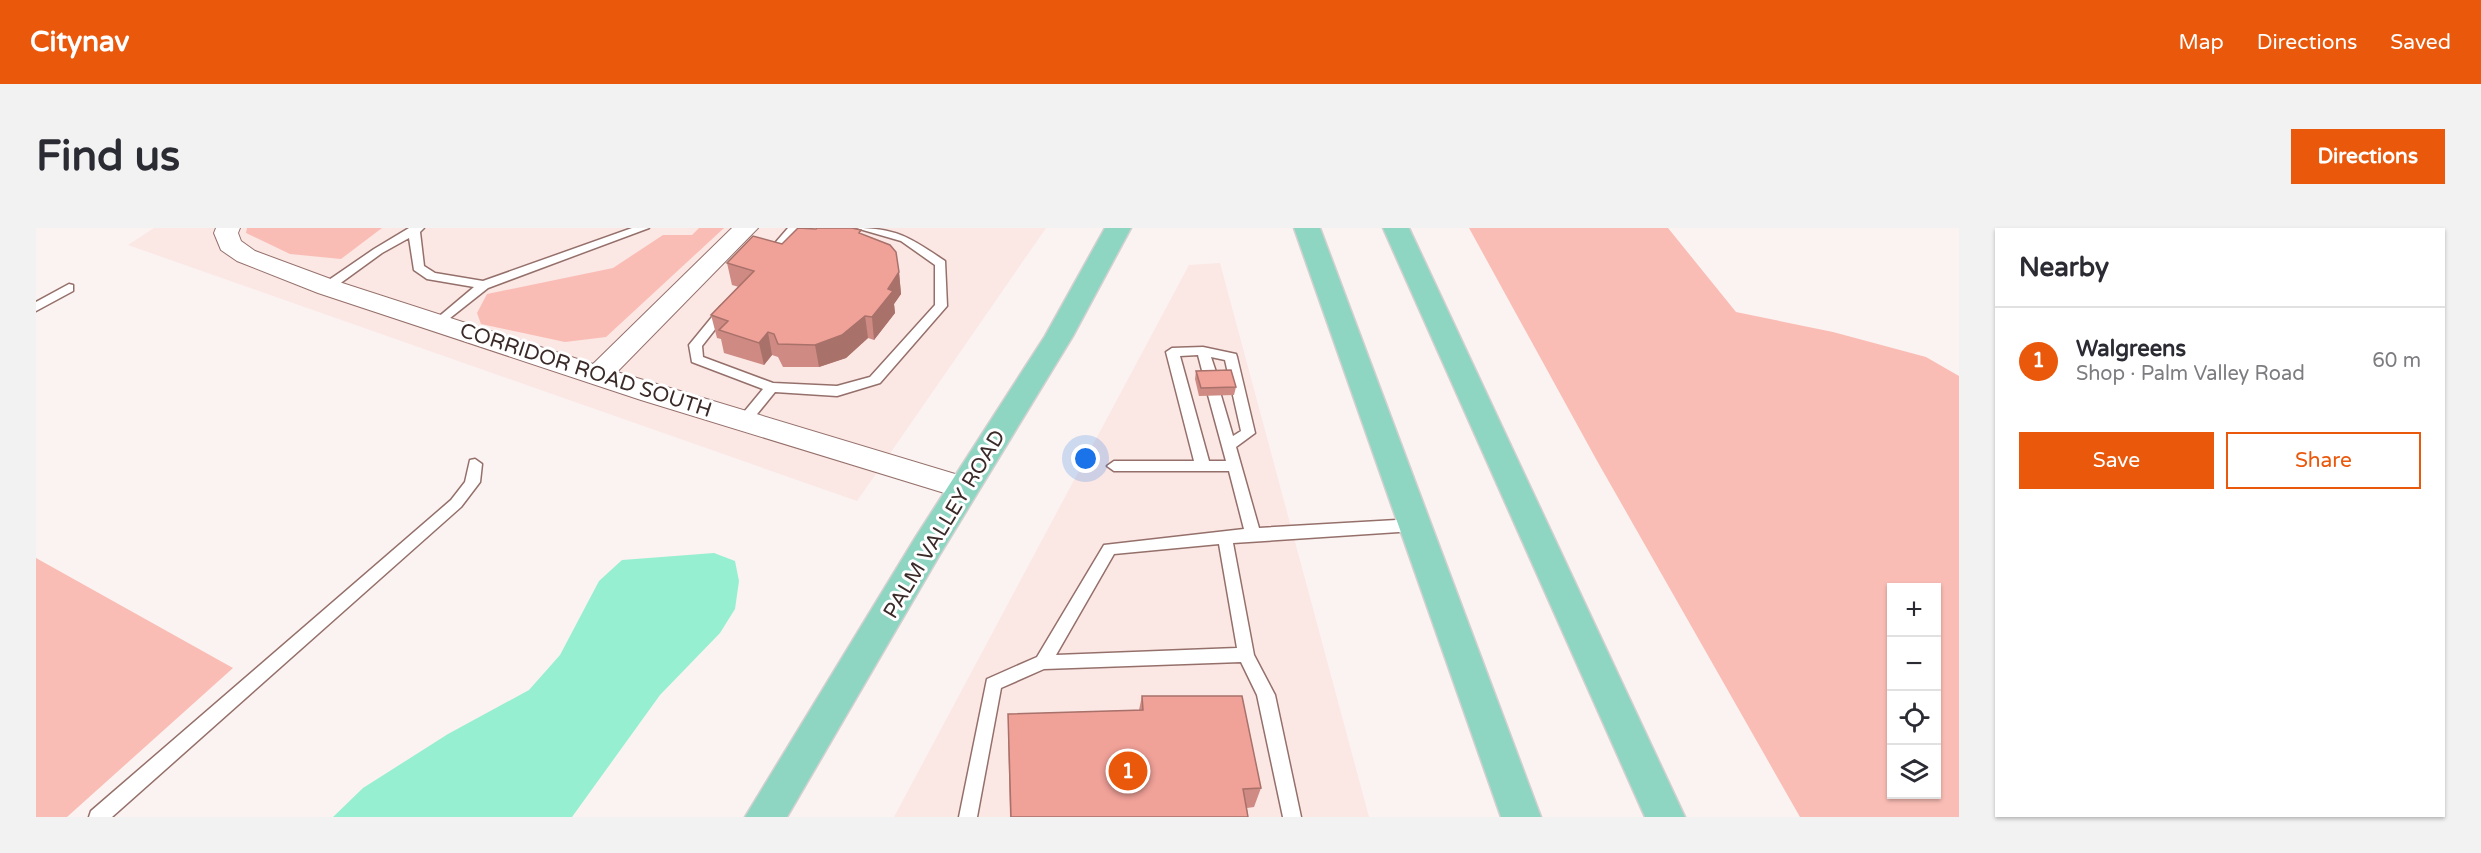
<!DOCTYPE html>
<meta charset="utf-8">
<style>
:root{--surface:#fff;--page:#f2f2f3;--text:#2b2b33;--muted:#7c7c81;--line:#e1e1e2;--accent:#ea580c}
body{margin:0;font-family:"Varela Round",sans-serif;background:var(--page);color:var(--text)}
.controls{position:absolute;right:18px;bottom:18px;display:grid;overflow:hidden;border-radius:0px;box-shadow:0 2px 4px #0004}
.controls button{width:54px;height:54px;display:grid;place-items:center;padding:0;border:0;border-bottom:2px solid var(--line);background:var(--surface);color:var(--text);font:30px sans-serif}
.you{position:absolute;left:1050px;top:231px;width:21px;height:21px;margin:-15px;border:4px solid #fff;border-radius:50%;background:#1a73e8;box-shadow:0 0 0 9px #1a73e833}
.badge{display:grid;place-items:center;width:39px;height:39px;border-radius:50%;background:var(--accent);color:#fff;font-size:20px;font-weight:700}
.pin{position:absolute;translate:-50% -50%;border:3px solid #fff;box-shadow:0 2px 6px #0006}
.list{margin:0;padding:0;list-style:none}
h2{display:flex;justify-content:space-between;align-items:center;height:78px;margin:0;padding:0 24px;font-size:26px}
h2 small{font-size:20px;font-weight:400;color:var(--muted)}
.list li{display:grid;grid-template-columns:39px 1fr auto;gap:18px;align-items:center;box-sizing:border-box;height:108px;padding:0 24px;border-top:2px solid var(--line)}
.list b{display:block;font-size:22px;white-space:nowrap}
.list p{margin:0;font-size:20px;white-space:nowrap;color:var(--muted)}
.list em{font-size:20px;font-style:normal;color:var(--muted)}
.actions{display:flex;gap:12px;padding:18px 24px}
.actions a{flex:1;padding:14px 0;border:2px solid var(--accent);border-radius:0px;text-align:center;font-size:21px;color:var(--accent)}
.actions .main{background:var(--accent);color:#fff}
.icon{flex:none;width:33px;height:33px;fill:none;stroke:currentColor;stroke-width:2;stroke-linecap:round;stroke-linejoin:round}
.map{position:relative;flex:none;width:1923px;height:589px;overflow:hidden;border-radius:0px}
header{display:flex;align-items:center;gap:36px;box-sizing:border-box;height:84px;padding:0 30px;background:var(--accent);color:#fff}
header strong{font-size:28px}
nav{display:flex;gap:33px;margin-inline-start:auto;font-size:21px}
.intro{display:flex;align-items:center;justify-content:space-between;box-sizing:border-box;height:144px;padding:0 36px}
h1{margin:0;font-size:42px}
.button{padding:15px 27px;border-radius:0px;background:var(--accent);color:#fff;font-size:21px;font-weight:700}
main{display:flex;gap:36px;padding:0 36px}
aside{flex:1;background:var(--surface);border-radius:0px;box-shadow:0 2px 4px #0004}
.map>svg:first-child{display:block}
.built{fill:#fbe7e4}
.green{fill:#fabdb5;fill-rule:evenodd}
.water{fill:#97efd1}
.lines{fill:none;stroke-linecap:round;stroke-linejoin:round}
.lane-casing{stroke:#95706b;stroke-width:3}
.street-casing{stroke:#95706b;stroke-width:2}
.primary-casing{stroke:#d4d0d0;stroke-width:3}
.lane{fill:#fff;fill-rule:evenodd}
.street{fill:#fff;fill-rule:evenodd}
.primary{fill:#8fd6c2;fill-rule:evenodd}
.wall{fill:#ce8a83}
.shaded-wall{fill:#a8716a}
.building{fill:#f0a198;stroke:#a8716a;stroke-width:1.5}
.labels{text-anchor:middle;stroke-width:6;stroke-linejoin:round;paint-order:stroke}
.street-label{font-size:21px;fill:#3a2b29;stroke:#fff}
</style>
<header>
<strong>Citynav</strong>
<nav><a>Map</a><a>Directions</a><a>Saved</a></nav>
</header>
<div class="intro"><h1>Find us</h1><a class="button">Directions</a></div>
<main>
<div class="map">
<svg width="1923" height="589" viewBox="0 0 1923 589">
<rect width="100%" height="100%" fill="#fbf3f1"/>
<g class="built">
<path d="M118,0H1010L821,273L92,17Z"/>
<path d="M1184,35L1333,589H858L1153,37Z"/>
</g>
<g class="green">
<path d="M211,0H346L305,31L254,26L210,5Z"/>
<path d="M663,0H688L570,109L529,114L445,96L441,85L451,66L577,40L627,7H656Z"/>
<path d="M1433,0H1632L1700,84L1797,104L1890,129L1923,148V589H1764L1560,231ZM1856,359H1900V566H1856Z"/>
<path d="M0,330L197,440L31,589H0Z"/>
</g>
<path class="water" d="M678,325L699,333L703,353L699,381L684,405L624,467L536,589H297L327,560L412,506L493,462L524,427L563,353L586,332Z"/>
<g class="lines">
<defs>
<g id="lane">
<path d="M373,0H388L384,4L388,38L399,45L447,53L596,0H613L452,60L404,98L400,97V91L438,59L391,51L378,42L373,10L346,25L295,62H287V56L338,21Z"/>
<path d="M752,0H764L735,35H727V29Z"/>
<path d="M820,0C862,0 876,11 909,33L911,78L844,155L801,168L739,164L713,196H703L701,193L703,190L727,161L656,134L653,117L685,78H693L695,81L666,118L667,129L737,155L801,158L834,149L899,77V37L865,13Z"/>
<path d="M33,56L37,57V63L0,83V74Z"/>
<path d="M1167,119L1200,126L1201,129L1219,205L1200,219L1223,300L1378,291L1383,293L1386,297L1383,301L1378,303L1197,315L1218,427L1239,467L1265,589H1247L1221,467L1205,434L1008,441L965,460L941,589H923L951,451L1001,429L1068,317L1208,301L1193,243H1078L1071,238L1078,233H1158L1130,124L1136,120ZM1162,127L1168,150L1175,154L1182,150L1175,129L1189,132L1205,203L1197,208L1184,164H1174L1172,167L1190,233H1173L1144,128ZM1183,316L1201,420L1020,427L1078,326Z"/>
<path d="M439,231L446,236L444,254L425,279L76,589H53L55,583L415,272L429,254L434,232Z"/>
</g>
<path id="street" d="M180,0H204L202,5L205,13L219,23L300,53L557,136L696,0H722L581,144L939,252L943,260L939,268L928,271L605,172L282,65L201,33L185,22L178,5Z"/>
<g id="primary">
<path d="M1069,0H1095L1037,108L903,328L751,589H709L879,310L1009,108Z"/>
<path d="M1258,0H1284L1505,589H1465Z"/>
<path d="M1347,0H1373L1649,589H1609Z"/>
</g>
</defs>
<use href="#lane" class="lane-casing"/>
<use href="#street" class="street-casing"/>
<use href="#primary" class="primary-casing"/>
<use href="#lane" class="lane"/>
<use href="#street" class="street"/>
<use href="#primary" class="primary"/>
</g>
<g class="wall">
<path d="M825,6L863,44L865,66L858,76L859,85L838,112L832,110L810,130L783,139H747L742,129L736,127L728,137L688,125L685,111L681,110L675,87L703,59L696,57L691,35L746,16Z"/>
<path d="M1160,143L1200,159L1198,167L1163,168L1159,151Z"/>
<path d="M1106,468L1225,560L1218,579L1211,580L1212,589H974L972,506V486L1103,482Z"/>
</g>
<g class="shaded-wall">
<path d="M863,44L865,66L858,76L859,85L838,112L836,89Z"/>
<path d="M829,88L832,110L810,130L783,139L779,117Z"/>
<path d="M732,104L736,127L728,137L723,115Z"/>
</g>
<g class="building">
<path d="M762,0L780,1L781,0H816L825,2L823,5L854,17L860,24L863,44L852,61L857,63L836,89L829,88L806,107L779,117L742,116L738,106L732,104L723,115L683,102L692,93L675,87L718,43L691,35L717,8L746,16Z"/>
<path d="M1195,142L1200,159L1165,160L1160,143Z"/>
<path d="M1106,468H1206L1225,560L1207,561L1212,589H975L972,486L1107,482Z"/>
</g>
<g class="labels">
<g class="street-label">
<text transform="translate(550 142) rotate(18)" y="7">CORRIDOR ROAD SOUTH</text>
<text transform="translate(908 296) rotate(-59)" y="7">PALM VALLEY ROAD</text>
</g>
</g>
</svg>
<div class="controls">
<button>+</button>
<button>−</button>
<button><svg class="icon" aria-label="locate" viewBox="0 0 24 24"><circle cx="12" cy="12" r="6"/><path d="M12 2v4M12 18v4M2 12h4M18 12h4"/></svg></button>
<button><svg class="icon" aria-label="layers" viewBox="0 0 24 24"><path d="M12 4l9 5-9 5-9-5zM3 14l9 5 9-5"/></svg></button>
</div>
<div class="you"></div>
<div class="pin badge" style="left:1092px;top:543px">1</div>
</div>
<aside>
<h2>Nearby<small></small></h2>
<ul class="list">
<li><span class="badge">1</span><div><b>Walgreens</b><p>Shop · Palm Valley Road</p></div><em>60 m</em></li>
</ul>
<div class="actions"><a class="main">Save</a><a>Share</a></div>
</aside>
</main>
